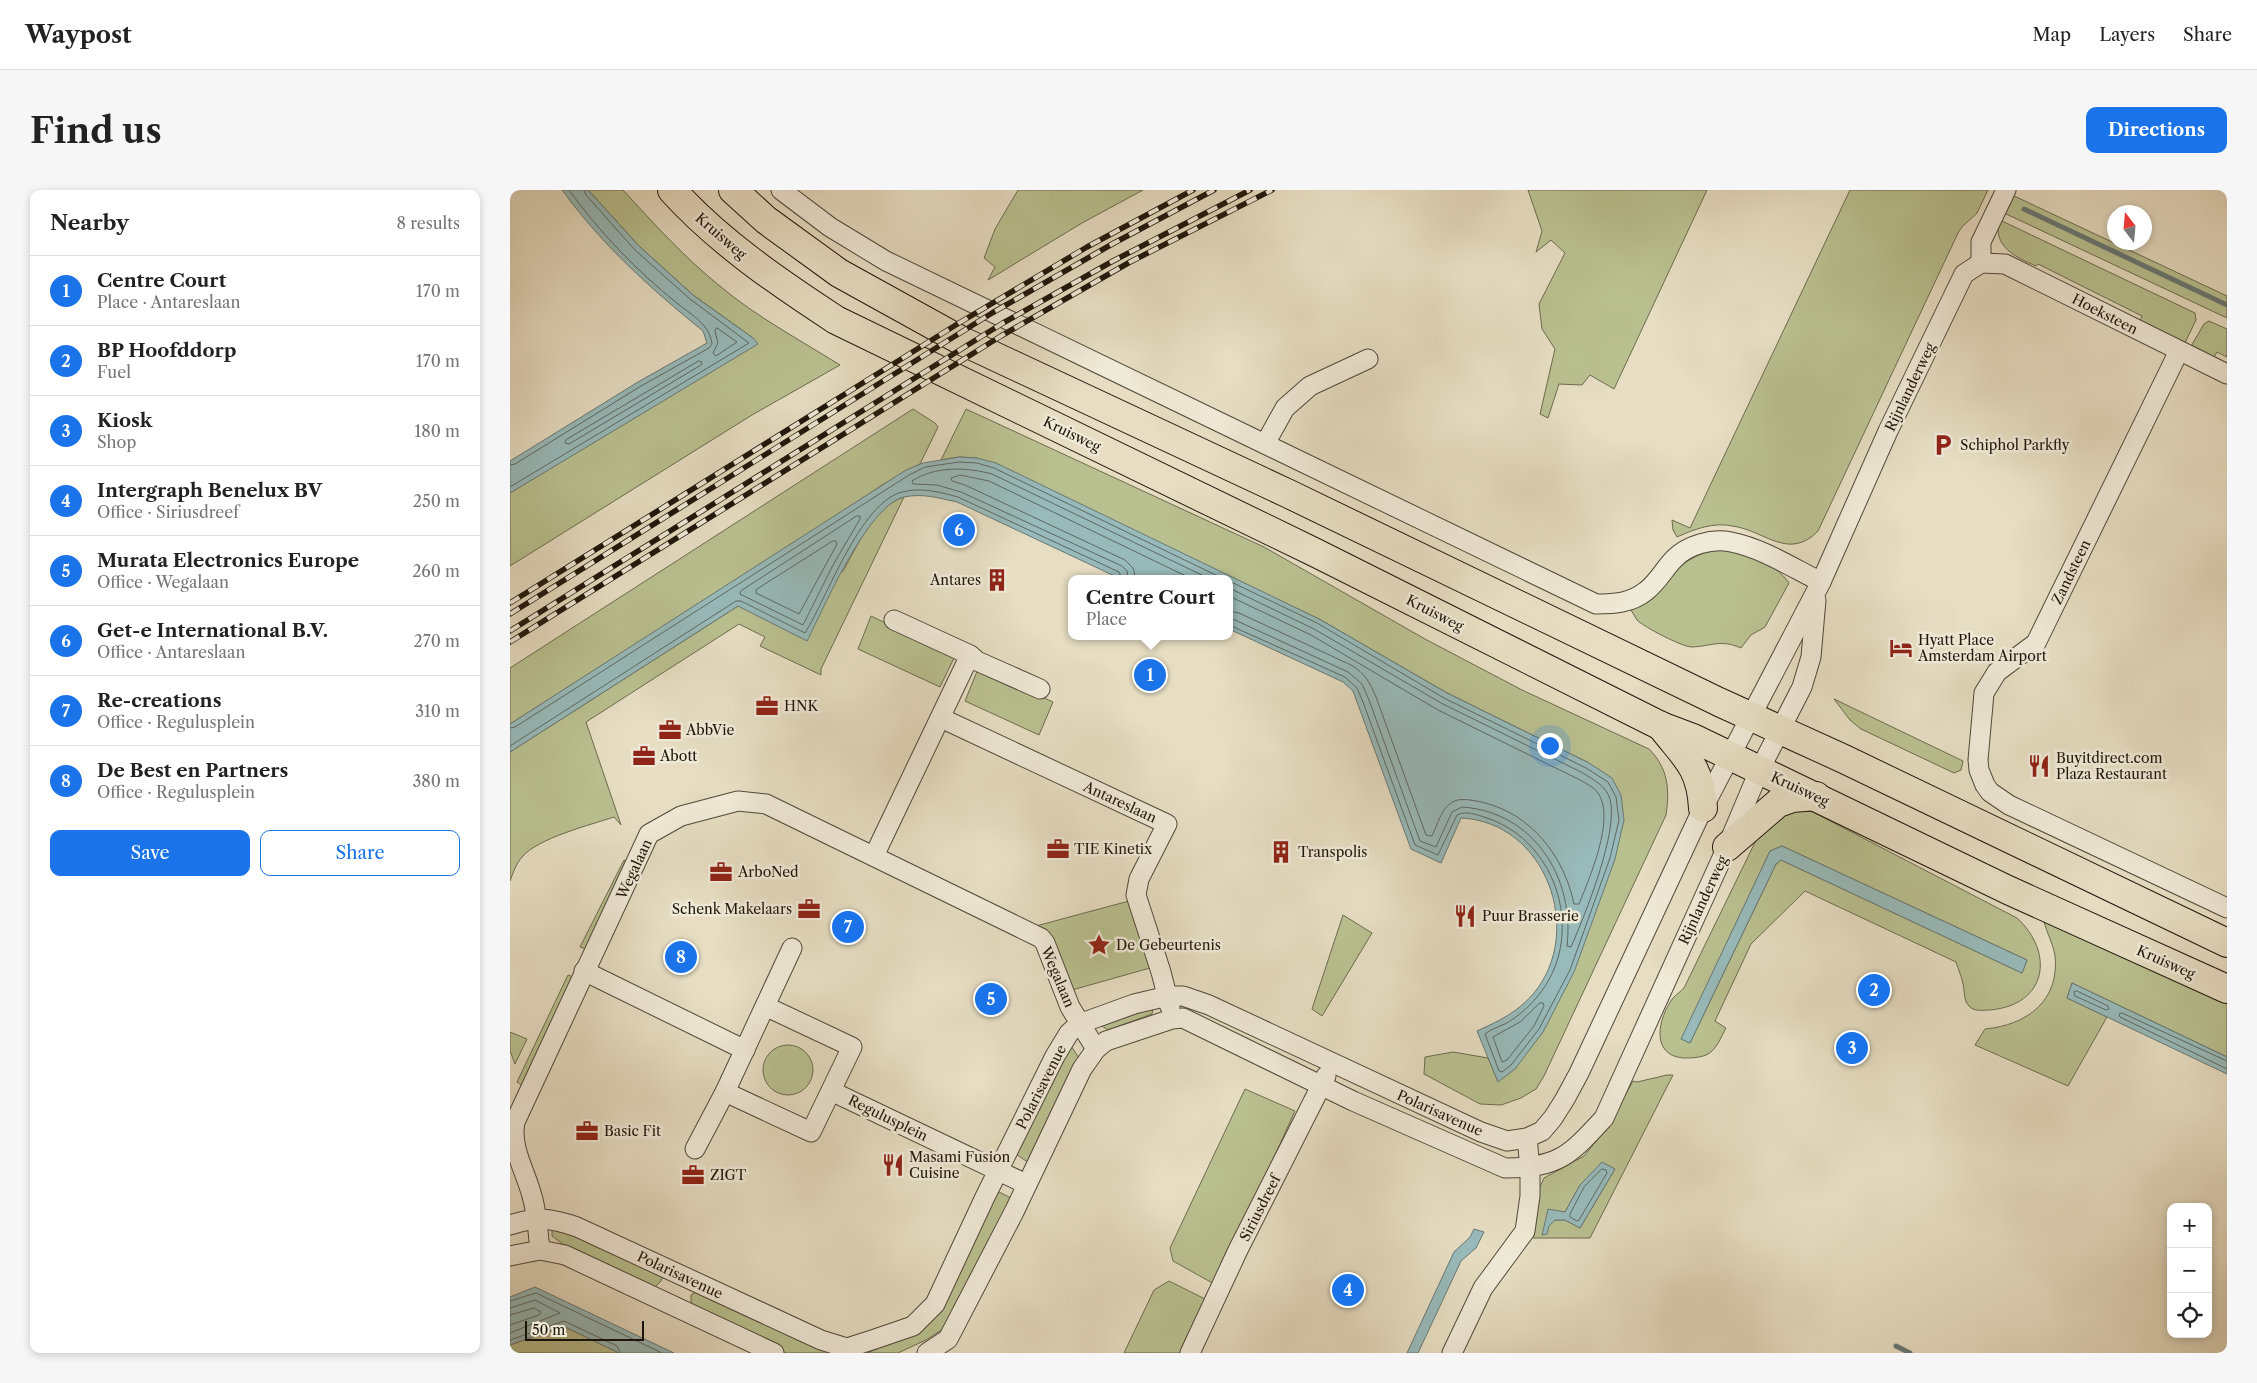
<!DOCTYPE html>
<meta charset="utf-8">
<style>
:root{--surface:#fff;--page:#f6f6f6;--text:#222;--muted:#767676;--line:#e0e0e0;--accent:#1a73e8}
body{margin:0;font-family:"Libre Caslon Text",serif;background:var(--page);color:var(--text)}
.controls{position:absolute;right:15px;bottom:15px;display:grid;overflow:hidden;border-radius:10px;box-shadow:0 2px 8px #0003}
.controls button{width:45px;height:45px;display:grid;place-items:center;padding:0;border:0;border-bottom:1px solid var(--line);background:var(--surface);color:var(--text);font:25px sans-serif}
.compass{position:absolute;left:1597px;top:15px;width:45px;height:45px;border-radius:50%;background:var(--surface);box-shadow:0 2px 8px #0003;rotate:344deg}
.scale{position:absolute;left:15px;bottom:12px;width:119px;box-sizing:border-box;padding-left:5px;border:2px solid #1f160b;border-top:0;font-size:14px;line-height:18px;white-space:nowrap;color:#1f160b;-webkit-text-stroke:4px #efe9d7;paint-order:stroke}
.you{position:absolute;left:1039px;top:555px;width:18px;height:18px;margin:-12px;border:4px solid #fff;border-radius:50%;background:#1a73e8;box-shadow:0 0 0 8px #1a73e833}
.badge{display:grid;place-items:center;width:32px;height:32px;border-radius:50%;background:var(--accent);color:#fff;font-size:16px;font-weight:700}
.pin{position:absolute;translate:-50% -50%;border:2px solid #fff;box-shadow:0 1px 5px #0006}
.popup{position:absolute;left:558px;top:385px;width:165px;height:65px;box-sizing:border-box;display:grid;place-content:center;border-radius:10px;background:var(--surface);filter:drop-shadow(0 1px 4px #0005);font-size:16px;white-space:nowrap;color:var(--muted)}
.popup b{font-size:19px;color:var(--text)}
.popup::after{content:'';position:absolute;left:50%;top:100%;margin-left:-10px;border:10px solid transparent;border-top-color:var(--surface)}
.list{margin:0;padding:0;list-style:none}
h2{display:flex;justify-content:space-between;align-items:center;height:65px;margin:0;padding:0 20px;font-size:21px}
h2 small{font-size:16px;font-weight:400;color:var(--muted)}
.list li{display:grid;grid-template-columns:32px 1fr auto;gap:15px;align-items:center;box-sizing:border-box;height:70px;padding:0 20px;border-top:1px solid var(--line)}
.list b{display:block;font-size:19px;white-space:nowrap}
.list p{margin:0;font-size:16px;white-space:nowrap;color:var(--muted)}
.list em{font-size:16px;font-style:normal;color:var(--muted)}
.actions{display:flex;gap:10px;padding:15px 20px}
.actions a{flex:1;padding:11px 0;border:1px solid var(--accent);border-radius:10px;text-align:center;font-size:18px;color:var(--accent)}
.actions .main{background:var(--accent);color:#fff}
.icon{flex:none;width:28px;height:28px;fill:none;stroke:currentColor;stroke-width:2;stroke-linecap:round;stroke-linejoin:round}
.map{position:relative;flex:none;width:1717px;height:1163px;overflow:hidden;border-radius:10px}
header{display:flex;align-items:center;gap:30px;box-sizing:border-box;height:70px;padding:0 25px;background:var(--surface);border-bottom:1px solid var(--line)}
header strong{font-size:24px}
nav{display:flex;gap:28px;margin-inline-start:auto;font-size:18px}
.intro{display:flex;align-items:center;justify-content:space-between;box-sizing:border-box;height:120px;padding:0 30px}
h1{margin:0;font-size:35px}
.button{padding:12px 22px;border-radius:10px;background:var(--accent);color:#fff;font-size:18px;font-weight:700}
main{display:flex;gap:30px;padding:0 30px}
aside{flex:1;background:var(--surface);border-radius:10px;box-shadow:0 2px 8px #0003}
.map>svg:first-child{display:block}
.green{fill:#b9c090;stroke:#6c6b4e;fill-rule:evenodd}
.water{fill:#98baba;stroke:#687874}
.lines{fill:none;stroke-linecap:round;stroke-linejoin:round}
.shore{stroke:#5c6862;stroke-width:1}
.stream{stroke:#687874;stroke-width:5}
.minor-casing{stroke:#514839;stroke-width:21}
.highway-casing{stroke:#1f160b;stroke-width:30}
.minor{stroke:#efe9d7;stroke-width:19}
.highway{stroke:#e6ddc2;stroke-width:28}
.rail-casing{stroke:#1f160b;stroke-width:5.5}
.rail{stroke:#efe9d7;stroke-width:4;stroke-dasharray:11;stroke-linecap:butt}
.labels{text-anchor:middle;stroke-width:5;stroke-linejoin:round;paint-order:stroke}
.street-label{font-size:14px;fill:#1f160b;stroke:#efe9d7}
.poi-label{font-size:14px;fill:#1f160b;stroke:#efe9d7;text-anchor:start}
</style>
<header>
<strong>Waypost</strong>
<nav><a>Map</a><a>Layers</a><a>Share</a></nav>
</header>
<div class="intro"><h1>Find us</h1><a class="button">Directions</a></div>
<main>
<aside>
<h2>Nearby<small>8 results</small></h2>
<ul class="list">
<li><span class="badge">1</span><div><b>Centre Court</b><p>Place · Antareslaan</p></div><em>170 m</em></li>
<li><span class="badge">2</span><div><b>BP Hoofddorp</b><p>Fuel</p></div><em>170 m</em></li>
<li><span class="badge">3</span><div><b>Kiosk</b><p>Shop</p></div><em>180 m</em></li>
<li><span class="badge">4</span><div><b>Intergraph Benelux BV</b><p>Office · Siriusdreef</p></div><em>250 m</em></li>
<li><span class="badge">5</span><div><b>Murata Electronics Europe</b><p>Office · Wegalaan</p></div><em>260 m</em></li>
<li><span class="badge">6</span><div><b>Get-e International B.V.</b><p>Office · Antareslaan</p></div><em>270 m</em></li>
<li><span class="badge">7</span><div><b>Re-creations</b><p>Office · Regulusplein</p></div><em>310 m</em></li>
<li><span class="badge">8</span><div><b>De Best en Partners</b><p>Office · Regulusplein</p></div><em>380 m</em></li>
</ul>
<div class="actions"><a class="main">Save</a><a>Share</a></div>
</aside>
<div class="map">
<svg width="1717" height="1163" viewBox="0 0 1717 1163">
<rect width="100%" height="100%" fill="#e6ddc2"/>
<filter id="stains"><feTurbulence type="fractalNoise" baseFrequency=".004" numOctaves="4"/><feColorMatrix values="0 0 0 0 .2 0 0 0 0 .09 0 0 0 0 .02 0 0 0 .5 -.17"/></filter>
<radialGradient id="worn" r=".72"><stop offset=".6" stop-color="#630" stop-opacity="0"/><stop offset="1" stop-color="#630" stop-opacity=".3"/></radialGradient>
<g class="green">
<path d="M78,0H113C144,34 175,68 211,97C247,127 290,150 330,175L242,225L0,376V303L243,148L183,105L129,56Z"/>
<path d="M508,0H633L572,33L478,90L485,77L474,68L485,39Z"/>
<path d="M1018,0H1197L1104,199L1080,185L1072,195L1049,194L1038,228L1030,224L1045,159L1032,139L1029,114L1055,63L1041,50L1026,62L1032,41Z"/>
<path d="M1340,0H1478L1467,23L1452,37L1448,43L1308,341C1279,371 1255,341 1223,336C1203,332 1185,339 1167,347L1163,340L1162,330L1180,338Z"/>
<path d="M1502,5L1717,106V128L1492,22Z"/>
<path d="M1490,30L1685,123L1686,130L1674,155L1629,133L1632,126L1528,74L1526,76C1507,68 1481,56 1490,30Z"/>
<path d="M1699,131L1717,139V167L1707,162L1703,169L1680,158L1694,134Z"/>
<path d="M403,219L425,233L428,237L410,274L372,295L318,332L0,534V478Z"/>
<path d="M456,219L754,357L915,449L1012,500L1139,559C1158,578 1160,599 1156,625L1034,886L1026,899L1011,908L991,915L970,914L914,884L915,867L943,862L978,868L988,891L1033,842L1079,573L937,503L809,429L467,268L449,267L431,270Z"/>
<path d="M394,307L311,479V485L250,456L255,447L229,434L76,532L111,635L104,627C80,635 28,648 12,667C6,674 3,683 0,691V562L228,416L333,381C348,355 363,317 394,307Z"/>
<path d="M1208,359C1232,361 1265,372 1279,393L1255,437L1241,445L1231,458C1210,449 1203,456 1182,457C1172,457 1134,437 1127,430C1125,427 1123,423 1121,420C1158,402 1159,369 1208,359Z"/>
<path d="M361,426L445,466L430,497L348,459Z"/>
<path d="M468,479L543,512L529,545L455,511Z"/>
<path d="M1324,509L1453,571L1451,580L1444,583L1351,539L1340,530Z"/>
<path d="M1290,620L1303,622L1507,728C1545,763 1537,815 1480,820C1473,820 1464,822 1459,816C1453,810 1455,801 1453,794C1452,787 1448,779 1446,772L1295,701L1241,754L1205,831L1216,838C1211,847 1206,861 1196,865C1189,868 1180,868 1173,868C1140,865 1148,828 1163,808C1166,805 1171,801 1174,798L1251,640L1263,628ZM1272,656L1517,770L1512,783L1271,670L1266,674L1180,853L1172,849L1260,661Z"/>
<path d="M114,670L118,672L76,759L70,757Z"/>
<path d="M619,711L640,778L562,800L526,736Z"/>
<path d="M833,725L862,743L812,826L802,819Z"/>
<path d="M1534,732L1717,812V867L1562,793L1557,808L1597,827L1558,896L1465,855L1475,839C1517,835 1550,811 1545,765C1543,754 1537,743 1534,732Z"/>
<path d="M58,785L63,787L12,895L7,892Z"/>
<path d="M643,818L642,824L598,840L592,836Z"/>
<path d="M0,842L17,849L5,874L0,861Z"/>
<circle cx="278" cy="880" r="25"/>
<path d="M561,856L569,868L519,973L506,964Z"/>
<path d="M1157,885H1163L1080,1048H1023L1029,999L1034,988L1074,966L1097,938L1123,891L1127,892ZM1092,973L1105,979L1070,1038L1055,1030H1045L1039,1035L1047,1022H1055L1070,995Z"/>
<path d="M735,899L785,921L706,1095L663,1071L660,1058Z"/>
<path d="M485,1000L503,1009L436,1137L416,1150L388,1163H357L413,1139Z"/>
<path d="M50,1035L154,1083L151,1091L145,1097L54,1055L42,1046V1039Z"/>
<path d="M659,1091L699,1111L674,1163H614L644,1100Z"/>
<path d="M189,1100L315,1158L320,1163H276L181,1114V1105Z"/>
<path d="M53,1136L109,1163H0V1155Z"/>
</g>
<g class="water">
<path d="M52,0H78L129,56L183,105L243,148L248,154L0,303V271L128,192L197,153L193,141C139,97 94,57 52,0Z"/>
<path d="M449,267L467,268L486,273L809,429L937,503L1079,573L1102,588L1111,605L1114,630L1105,669L1064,782L1033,842L1005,879L988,892L967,841C989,831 1008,822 1024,803C1075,741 1036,632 951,628L931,673L901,659L843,501L833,492L719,439V389H611L447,312C428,308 413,303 394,307C357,316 314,418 297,451L228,416L0,562V534L396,280L413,273Z"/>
<path d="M1272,656L1517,770L1512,783L1271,670L1266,674L1180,853L1171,849L1260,661Z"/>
<path d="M1562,793L1717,867V884L1557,808Z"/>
<path d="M1092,972L1105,979L1070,1038L1055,1030H1045L1039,1036L1037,1044L1032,1045L1038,1019L1055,1022L1070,995Z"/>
<path d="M964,1039L974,1042L966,1058L951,1071L908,1163H897L944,1062L960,1047Z"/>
<path d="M25,1097L164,1163H109L53,1136L0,1155V1107Z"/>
</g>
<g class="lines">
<g class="shore">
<path d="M207,138L227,152L206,166L203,163L208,153L205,141Z"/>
<path d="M189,171L192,172L191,175L59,254L55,253L56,250Z"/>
<path d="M0,275L5,274L131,196L199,158L202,154C200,135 182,125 168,114C127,81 90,43 59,0"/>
<path d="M0,297L239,153L180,109L125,60L76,5L74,0"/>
<path d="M347,326H350V329L323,375L293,435L230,404L231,401Z"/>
<path d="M323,351H326L327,354L289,424L246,403V400Z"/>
<path d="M618,389L617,381L612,376L451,302L427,295L403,294L402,291C425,276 456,277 482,284L700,389"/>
<path d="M626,389L623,378L615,370L455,295L442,291L441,288L450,285L479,291L682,389"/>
<path d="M719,391L807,433L934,508L1076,578L1098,592L1106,607L1109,630L1100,668L1060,780L1029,839L1001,875L992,882L989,881L975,844C981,839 988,837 995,834C1007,827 1018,818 1027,807C1077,748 1049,652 977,628C968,625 955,620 947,625L928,665L905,655L853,512L847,498L835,487L719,435"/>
<path d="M719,398L804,439L931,513L1073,583C1084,590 1096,596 1100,609C1109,641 1075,725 1061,757L1057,756C1065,688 1024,622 952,617L942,622L926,657L910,651L859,510L852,494L838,482L725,430L719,429"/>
<path d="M719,406L801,445L928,520L1070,590C1075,593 1084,597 1088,603C1106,628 1079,689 1069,714H1064C1054,666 1021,623 971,612C961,610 949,607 941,613C931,619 927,636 922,646L916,645L866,507C860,493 855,483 841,475L729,423L719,421"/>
<path d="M0,538L5,537L399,285L415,277L449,272L467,273L484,278L714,389"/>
<path d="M0,556L226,411H231L295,443C317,408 350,313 392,302C412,297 429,302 448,307L609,382L612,389"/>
<path d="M1567,801L1598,816L1599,819L1596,820L1565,806L1564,802Z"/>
<path d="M1030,813H1033L1034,816L1024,836L997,870L992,872L983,847L1010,832Z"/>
<path d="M1717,871L1612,823L1609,824L1610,827L1717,879"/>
<path d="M1092,979L1096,980L1097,983L1069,1030L1067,1031L1060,1027V1024L1074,997Z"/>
<path d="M0,1111L26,1103L152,1163"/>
<path d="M0,1118L25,1110L50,1123L0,1143"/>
<path d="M0,1125L24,1118L31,1122L29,1125L0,1135"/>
<path d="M0,1150L54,1131L107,1156L110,1163"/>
</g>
<g class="stream">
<path d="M1514,19L1717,115"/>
<path d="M1386,1156L1400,1163"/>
</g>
<defs>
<g id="minor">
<path d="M271,0L320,37L376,71L1086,414C1105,414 1121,413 1136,401C1148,392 1154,379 1164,369C1177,355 1202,348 1221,352C1252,358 1283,378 1311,392"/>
<path d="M1471,73L1495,74L1717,184"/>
<path d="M1471,73V52L1496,0"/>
<path d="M1669,161L1526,453L1487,482L1474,503L1468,570L1469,580L1475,595L1480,602L1499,615L1717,718"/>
<path d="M755,254L775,218L800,196L858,169"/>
<path d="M384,430L460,465L467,471L530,499"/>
<path d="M431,528L657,634L629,689L626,705L651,782L660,817"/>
<path d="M364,666L460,465"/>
<path d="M74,781L235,860"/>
<path d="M255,816L342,857L301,942L215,902L282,758"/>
<path d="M321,901L516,994"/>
<path d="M185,959L215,902"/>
<path d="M0,1035C27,1026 41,1028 67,1037L311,1150L337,1158L362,1150L403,1136L425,1114L475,1007L545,866L559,843L569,834L624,814L658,806H673L699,815L971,942L997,951L1017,948L1032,941L1043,928L1055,909L1069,883L1193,618L1311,392L1378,241L1454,84L1471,73"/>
<path d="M30,1060C28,1042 27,1023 22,1006C16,982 0,958 5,932L139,644L171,626L228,611L256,614L531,748L535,753L560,817L586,859"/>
<path d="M0,1066L30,1060L55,1065L264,1163"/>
<path d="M417,1163L438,1149L504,1022L572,879L586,859L596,851L662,829L673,828L843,911L995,978C1049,978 1060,965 1094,928L1217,657L1249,581L1292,497L1301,467L1306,410"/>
<path d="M680,1163L728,1060L816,886"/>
<path d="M942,1163L973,1098L1015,1041L1020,1006V978L1017,948"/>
</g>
<g id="highway">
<path d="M162,0C209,52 268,92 326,130L806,363L1151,536L1183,548L1498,700L1717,799"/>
<path d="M223,0L256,30L329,83L452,151L779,304L1209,512L1334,569L1717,753"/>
<path d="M1151,536C1175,567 1191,577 1193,618"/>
<path d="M1217,657L1268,613L1282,608L1306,606"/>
</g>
</defs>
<use href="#minor" class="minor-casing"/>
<use href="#highway" class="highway-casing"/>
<use href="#minor" class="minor"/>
<use href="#highway" class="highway"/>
<defs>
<g id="rail">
<path d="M0,413L449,133L577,57L683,0"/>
<path d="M0,424L482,123L604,53L704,0"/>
<path d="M0,441L493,133L603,71L740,0"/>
<path d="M0,452L491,146L620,72L762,0"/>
</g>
</defs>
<use href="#rail" class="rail-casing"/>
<use href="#rail" class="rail"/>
</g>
<defs>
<symbol id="parking-bare" viewBox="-9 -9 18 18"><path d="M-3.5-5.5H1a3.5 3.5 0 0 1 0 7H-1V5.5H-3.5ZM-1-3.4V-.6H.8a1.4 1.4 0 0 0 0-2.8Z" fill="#8f2418" stroke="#efe9d7" stroke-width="2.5" paint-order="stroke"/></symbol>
<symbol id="building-bare" viewBox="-9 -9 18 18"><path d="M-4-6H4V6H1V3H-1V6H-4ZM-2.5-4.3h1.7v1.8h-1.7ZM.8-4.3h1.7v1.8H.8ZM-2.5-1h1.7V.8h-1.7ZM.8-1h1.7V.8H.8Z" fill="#8f2418" stroke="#efe9d7" stroke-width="2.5" paint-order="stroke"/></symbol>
<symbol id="hotel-bare" viewBox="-9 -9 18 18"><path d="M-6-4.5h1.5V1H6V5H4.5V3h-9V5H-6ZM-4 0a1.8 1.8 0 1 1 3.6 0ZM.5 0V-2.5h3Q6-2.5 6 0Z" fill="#8f2418" stroke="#efe9d7" stroke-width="2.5" paint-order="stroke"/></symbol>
<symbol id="office-bare" viewBox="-9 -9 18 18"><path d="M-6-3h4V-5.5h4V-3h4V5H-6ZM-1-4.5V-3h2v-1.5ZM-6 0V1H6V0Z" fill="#8f2418" stroke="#efe9d7" stroke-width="2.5" paint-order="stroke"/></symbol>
<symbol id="restaurant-bare" viewBox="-9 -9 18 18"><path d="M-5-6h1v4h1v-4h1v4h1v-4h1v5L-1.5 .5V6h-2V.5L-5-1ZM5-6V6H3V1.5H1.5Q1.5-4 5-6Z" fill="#8f2418" stroke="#efe9d7" stroke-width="2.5" paint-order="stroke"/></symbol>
<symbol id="sight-bare" viewBox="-9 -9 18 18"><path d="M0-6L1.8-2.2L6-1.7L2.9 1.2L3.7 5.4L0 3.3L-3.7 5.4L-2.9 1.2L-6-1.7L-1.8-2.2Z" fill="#8f2418" stroke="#efe9d7" stroke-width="2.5" paint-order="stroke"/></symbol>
</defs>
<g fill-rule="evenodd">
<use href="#parking-bare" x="1417" y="239" width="32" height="32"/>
<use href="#building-bare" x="471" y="374" width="32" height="32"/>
<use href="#hotel-bare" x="1375" y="442" width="32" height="32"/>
<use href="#office-bare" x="241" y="500" width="32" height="32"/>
<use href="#office-bare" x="144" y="524" width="32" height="32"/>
<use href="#office-bare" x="118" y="550" width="32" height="32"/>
<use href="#restaurant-bare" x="1513" y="560" width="32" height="32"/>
<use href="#office-bare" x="532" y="643" width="32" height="32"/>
<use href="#building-bare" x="755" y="646" width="32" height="32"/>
<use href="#office-bare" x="195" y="666" width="32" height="32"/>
<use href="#office-bare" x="283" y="703" width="32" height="32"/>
<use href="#restaurant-bare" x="939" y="710" width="32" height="32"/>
<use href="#sight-bare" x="573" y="739" width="32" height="32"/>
<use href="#office-bare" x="61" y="925" width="32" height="32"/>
<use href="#restaurant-bare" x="367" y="959" width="32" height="32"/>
<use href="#office-bare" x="167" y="969" width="32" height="32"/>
</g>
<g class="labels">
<g class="street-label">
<text transform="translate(211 46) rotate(41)" y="5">Kruisweg</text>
<text transform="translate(1595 124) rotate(27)" y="5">Hoeksteen</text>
<text transform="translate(1400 197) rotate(-64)" y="5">Rijnlanderweg</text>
<text transform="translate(562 244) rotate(26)" y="5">Kruisweg</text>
<text transform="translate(1561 382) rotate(-64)" y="5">Zandsteen</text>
<text transform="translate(925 423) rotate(27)" y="5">Kruisweg</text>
<text transform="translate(1290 599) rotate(25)" y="5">Kruisweg</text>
<text transform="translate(610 612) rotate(25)" y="5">Antareslaan</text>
<text transform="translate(124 679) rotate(-65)" y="5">Wegalaan</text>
<text transform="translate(1193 710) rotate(-65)" y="5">Rijnlanderweg</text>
<text transform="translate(1656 772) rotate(24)" y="5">Kruisweg</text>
<text transform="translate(548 787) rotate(67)" y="5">Wegalaan</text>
<text transform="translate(531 897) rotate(-63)" y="5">Polarisavenue</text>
<text transform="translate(930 923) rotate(24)" y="5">Polarisavenue</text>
<text transform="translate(378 928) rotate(26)" y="5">Regulusplein</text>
<text transform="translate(750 1018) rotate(-63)" y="5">Siriusdreef</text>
<text transform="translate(170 1085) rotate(25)" y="5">Polarisavenue</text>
</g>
<g class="poi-label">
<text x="1450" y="260">Schiphol Parkfly</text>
<text x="471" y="395" text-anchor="end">Antares</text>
<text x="1408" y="455">Hyatt Place<tspan x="1408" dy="16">Amsterdam Airport</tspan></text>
<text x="274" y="521">HNK</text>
<text x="176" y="545">AbbVie</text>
<text x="150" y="571">Abott</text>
<text x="1546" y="573">Buyitdirect.com<tspan x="1546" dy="16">Plaza Restaurant</tspan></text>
<text x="564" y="664">TIE Kinetix</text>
<text x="788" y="667">Transpolis</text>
<text x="228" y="687">ArboNed</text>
<text x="282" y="724" text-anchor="end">Schenk Makelaars</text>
<text x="972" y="731">Puur Brasserie</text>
<text x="606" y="760">De Gebeurtenis</text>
<text x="94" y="946">Basic Fit</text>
<text x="399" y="972">Masami Fusion<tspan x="399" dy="16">Cuisine</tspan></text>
<text x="200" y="990">ZIGT</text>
</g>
</g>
<rect width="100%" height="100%" filter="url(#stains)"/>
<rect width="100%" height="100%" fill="url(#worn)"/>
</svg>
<div class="controls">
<button>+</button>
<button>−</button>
<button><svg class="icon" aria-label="locate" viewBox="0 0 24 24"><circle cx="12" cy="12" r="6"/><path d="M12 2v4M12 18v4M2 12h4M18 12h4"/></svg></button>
</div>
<svg class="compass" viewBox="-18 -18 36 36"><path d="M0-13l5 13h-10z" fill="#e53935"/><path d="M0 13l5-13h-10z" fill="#767676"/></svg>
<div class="scale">50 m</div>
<div class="you"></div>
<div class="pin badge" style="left:640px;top:485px">1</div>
<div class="popup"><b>Centre Court</b>Place</div>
<div class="pin badge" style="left:1364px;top:800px">2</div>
<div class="pin badge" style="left:1342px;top:858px">3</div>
<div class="pin badge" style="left:838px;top:1100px">4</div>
<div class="pin badge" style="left:481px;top:809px">5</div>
<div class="pin badge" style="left:449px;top:340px">6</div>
<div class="pin badge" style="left:338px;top:737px">7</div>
<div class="pin badge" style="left:171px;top:767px">8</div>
</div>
</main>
